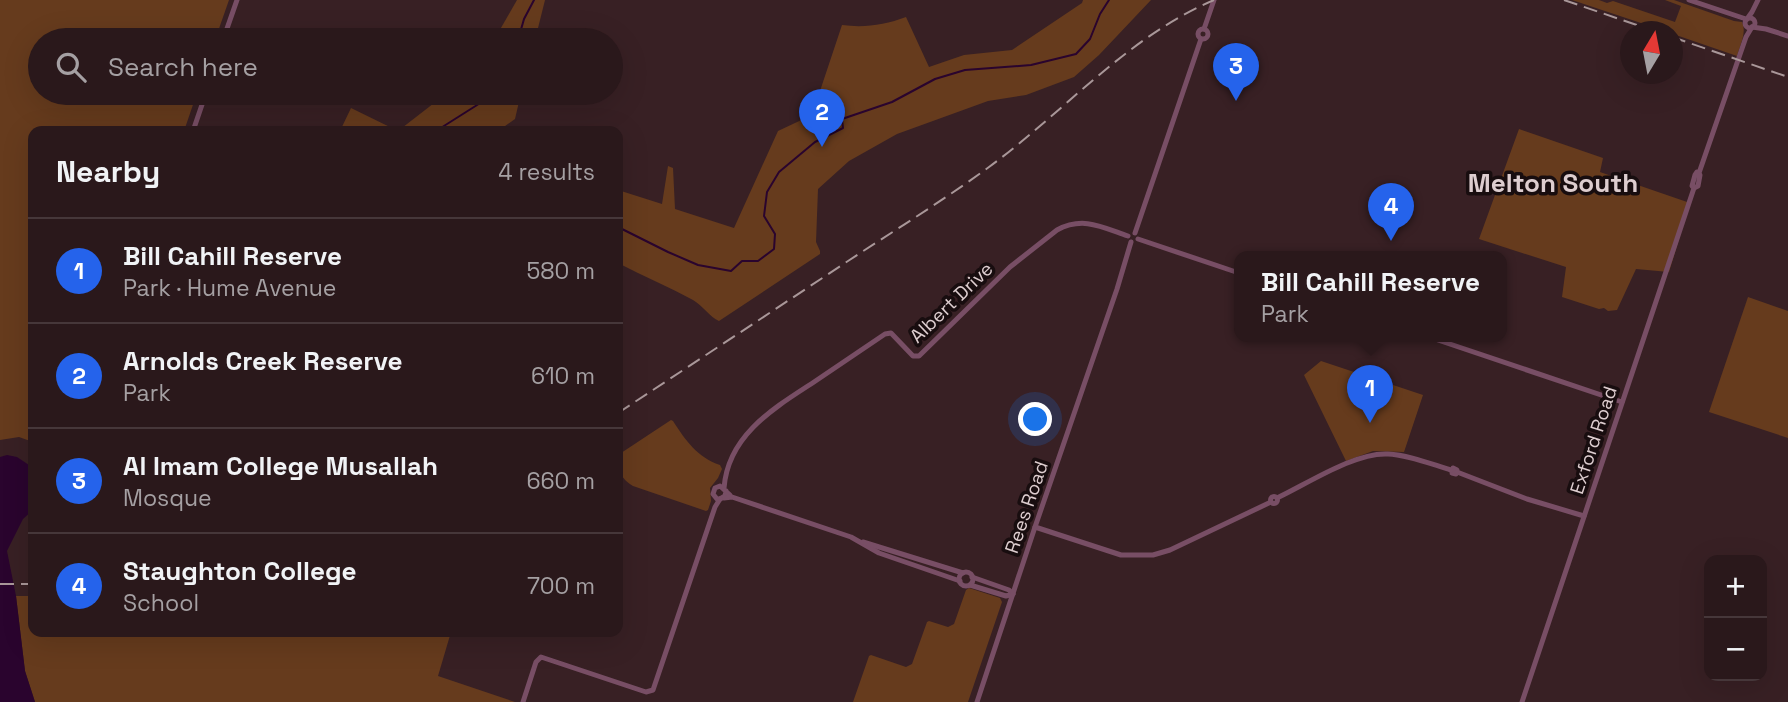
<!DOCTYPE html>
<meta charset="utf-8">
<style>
:root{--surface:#2a181b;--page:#322124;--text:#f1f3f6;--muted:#a5a0a3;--line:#46373a;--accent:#2563eb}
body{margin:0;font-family:"Space Grotesk",sans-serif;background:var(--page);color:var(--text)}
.controls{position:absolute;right:21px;bottom:21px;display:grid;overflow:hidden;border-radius:14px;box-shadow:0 7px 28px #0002}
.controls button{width:63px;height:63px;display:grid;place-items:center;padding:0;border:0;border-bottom:2px solid var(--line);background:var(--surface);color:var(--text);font:35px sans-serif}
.compass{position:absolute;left:1620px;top:21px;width:63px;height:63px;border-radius:50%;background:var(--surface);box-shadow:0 7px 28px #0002;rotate:10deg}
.you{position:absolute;left:1036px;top:420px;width:24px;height:24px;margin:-18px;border:5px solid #fff;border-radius:50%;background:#1a73e8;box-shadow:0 0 0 10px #1a73e833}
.badge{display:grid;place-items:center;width:46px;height:46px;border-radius:50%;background:var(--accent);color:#fff;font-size:23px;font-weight:700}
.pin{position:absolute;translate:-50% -58px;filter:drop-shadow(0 2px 4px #0008)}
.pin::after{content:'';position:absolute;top:37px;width:24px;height:21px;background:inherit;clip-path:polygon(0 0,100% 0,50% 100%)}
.popup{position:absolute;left:1234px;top:251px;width:273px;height:91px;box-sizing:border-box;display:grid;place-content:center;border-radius:14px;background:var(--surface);filter:drop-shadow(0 2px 5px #0005);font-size:23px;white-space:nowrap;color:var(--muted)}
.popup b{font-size:26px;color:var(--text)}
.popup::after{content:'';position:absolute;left:50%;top:100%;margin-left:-14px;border:14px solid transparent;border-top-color:var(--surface)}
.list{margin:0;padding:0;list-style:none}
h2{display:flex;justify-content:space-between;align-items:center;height:91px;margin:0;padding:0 28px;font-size:30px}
h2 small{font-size:23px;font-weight:400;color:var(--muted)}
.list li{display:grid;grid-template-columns:46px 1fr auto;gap:21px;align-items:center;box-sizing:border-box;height:105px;padding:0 28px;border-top:2px solid var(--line)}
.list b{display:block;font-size:26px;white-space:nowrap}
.list p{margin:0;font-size:23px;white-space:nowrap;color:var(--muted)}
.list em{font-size:23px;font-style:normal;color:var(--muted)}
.icon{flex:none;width:38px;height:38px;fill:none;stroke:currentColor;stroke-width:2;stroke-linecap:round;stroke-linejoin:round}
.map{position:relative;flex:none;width:1788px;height:702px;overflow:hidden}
.search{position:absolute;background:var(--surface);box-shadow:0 7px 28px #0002;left:28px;top:28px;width:595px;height:77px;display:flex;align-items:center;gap:18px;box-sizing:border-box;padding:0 24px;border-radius:38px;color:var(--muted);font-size:26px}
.panel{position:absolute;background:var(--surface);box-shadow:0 7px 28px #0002;left:28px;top:126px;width:595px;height:511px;border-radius:14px}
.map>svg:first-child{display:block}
.green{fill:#663b1d}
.water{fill:#2a042e}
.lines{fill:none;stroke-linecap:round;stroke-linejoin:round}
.stream{stroke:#2a042e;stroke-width:2}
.tertiary{stroke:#784e65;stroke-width:5}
.rail{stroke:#a99799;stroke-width:2;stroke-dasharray:14 7;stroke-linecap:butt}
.labels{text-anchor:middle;stroke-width:7;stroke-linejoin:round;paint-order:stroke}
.street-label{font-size:19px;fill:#ddcdcf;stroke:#180d0f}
.district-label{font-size:26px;font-weight:bold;fill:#ddcdcf;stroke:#180d0f}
</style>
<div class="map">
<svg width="1788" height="702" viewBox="0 0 1788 702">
<rect width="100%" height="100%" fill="#382024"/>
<g class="green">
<path d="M0,0H229L215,40H40V93H197L184,131H33V442L19,437L0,440Z"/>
<path d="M517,0H545L535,40H494Z"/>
<path d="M1083,0H1151L1099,55L1074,77L1026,95L988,101L897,134L849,161L818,189L816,242L820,251V254L719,321C710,317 703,306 693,300C669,287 643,276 618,263V190L662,204L668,166L673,168L675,209L734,228L778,131L812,115L842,25C864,28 885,25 906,17L929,67L964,55L1012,50L1082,3Z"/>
<path d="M1572,0H1599L1607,3L1613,1L1675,22L1681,6L1665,0H1674L1734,21L1742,22C1747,32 1740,45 1737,56L1673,34L1672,32L1665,31Z"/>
<path d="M447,93H521L515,119L498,131H340L351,108L398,131Z"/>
<path d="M1519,129L1603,158L1600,172L1690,203L1669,272L1636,269L1617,310L1608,311L1604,308L1599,309L1562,297L1566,267L1479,239Z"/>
<path d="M1748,297L1788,311V438L1709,412Z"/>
<path d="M1321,361L1423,395L1404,452L1373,451L1346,461L1304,375Z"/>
<path d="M671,420L673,421C686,441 697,457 720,465L722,469L718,478L710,488L711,501L708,510L706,511L633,486C620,478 618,470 618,455Z"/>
<path d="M969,588L1000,598L1002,602L968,702H853L869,656L871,655L906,667L912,664L927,622L929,621L948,627L954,624L966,590Z"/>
<path d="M16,596H33V632H451L438,676L515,702H35L25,671Z"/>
</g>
<path class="water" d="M7,455L17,457L29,465H33V510L23,519L7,551L16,596L25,671L35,702H0V457Z"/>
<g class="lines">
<g class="stream">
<path d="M518,40L524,19L534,0"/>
<path d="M436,131L485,100L492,93"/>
<path d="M618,227L668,252L698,265L731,271L742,261H758L774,249L775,234L764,216L767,192L779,172L815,142L843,128L842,119L892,102L935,79L965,70L1031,65L1076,54L1090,39L1100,14L1109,0"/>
</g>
<g class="tertiary">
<path d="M1689,0L1746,19"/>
<circle cx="1750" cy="23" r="5"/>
<path d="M1747,19L1752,12L1758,0"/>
<path d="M1752,27L1766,29L1788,36"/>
<circle cx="1203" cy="34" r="5"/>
<path d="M1204,29L1214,0"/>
<path d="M223,40L237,0"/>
<path d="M193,131L206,93"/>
<path d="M1699,173L1697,172L1695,175L1692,186L1694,188L1698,186L1700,175L1699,173L1746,37L1752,27"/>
<path d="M1135,233L1201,39"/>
<path d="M1138,239L1239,273"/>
<path d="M1429,337L1622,402"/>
<path d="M1453,468L1457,470L1456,474L1452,473Z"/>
<path d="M1457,472L1527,499L1584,516"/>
<path d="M724,488C728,435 774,408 814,382C838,366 861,350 885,334L891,333L913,356H919L1010,267L1057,230C1083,216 1102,227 1128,236"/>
<path d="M726,491L725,496L720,499H717L713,494L715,488L720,486L730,495"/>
<circle cx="1274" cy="500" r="3.5"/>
<path d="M724,498L732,497L851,537L879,553L960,581"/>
<path d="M1277,498C1307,484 1355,452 1388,454C1409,455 1431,464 1451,470"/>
<path d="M1035,527L1121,555H1153L1170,550L1271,502"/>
<path d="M863,542L963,573"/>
<circle cx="966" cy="579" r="7"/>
<path d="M972,577L1009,590L1013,594"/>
<path d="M970,585L1006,596L1013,594"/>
<path d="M523,702L536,662L541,657L646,692L653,690L715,507L720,499"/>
<path d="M977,702L1035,527L1117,289L1131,242"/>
<path d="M1522,702L1694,188"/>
</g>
<g class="rail">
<path d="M1564,0L1657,32"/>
<path d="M1672,37L1788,77"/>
<path d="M618,413C694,363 771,312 848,261C895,230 944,200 989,167C1064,112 1127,37 1214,0"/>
<path d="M0,584H33"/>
</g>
</g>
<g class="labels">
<g class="street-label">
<text transform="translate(951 302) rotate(-44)" y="7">Albert Drive</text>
<text transform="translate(1593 440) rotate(-72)" y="7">Exford Road</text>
<text transform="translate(1026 507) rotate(-71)" y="7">Rees Road</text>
</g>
<g class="district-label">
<text x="1553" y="192">Melton South</text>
</g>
</g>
</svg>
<div class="controls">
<button>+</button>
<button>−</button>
</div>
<svg class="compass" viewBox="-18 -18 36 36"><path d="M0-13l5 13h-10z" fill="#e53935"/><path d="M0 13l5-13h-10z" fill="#a5a0a3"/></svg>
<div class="you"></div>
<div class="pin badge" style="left:1370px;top:423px">1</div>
<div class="popup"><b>Bill Cahill Reserve</b>Park</div>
<div class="pin badge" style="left:822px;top:147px">2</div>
<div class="pin badge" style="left:1236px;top:101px">3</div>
<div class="pin badge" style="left:1391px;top:241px">4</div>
<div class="search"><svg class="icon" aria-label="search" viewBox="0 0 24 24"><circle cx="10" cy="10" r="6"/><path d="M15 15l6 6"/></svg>Search here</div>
<section class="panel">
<h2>Nearby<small>4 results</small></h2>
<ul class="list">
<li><span class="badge">1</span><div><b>Bill Cahill Reserve</b><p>Park · Hume Avenue</p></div><em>580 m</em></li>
<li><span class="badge">2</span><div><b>Arnolds Creek Reserve</b><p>Park</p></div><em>610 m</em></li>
<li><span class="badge">3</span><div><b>Al Imam College Musallah</b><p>Mosque</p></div><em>660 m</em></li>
<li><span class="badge">4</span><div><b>Staughton College</b><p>School</p></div><em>700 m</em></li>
</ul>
</section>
</div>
